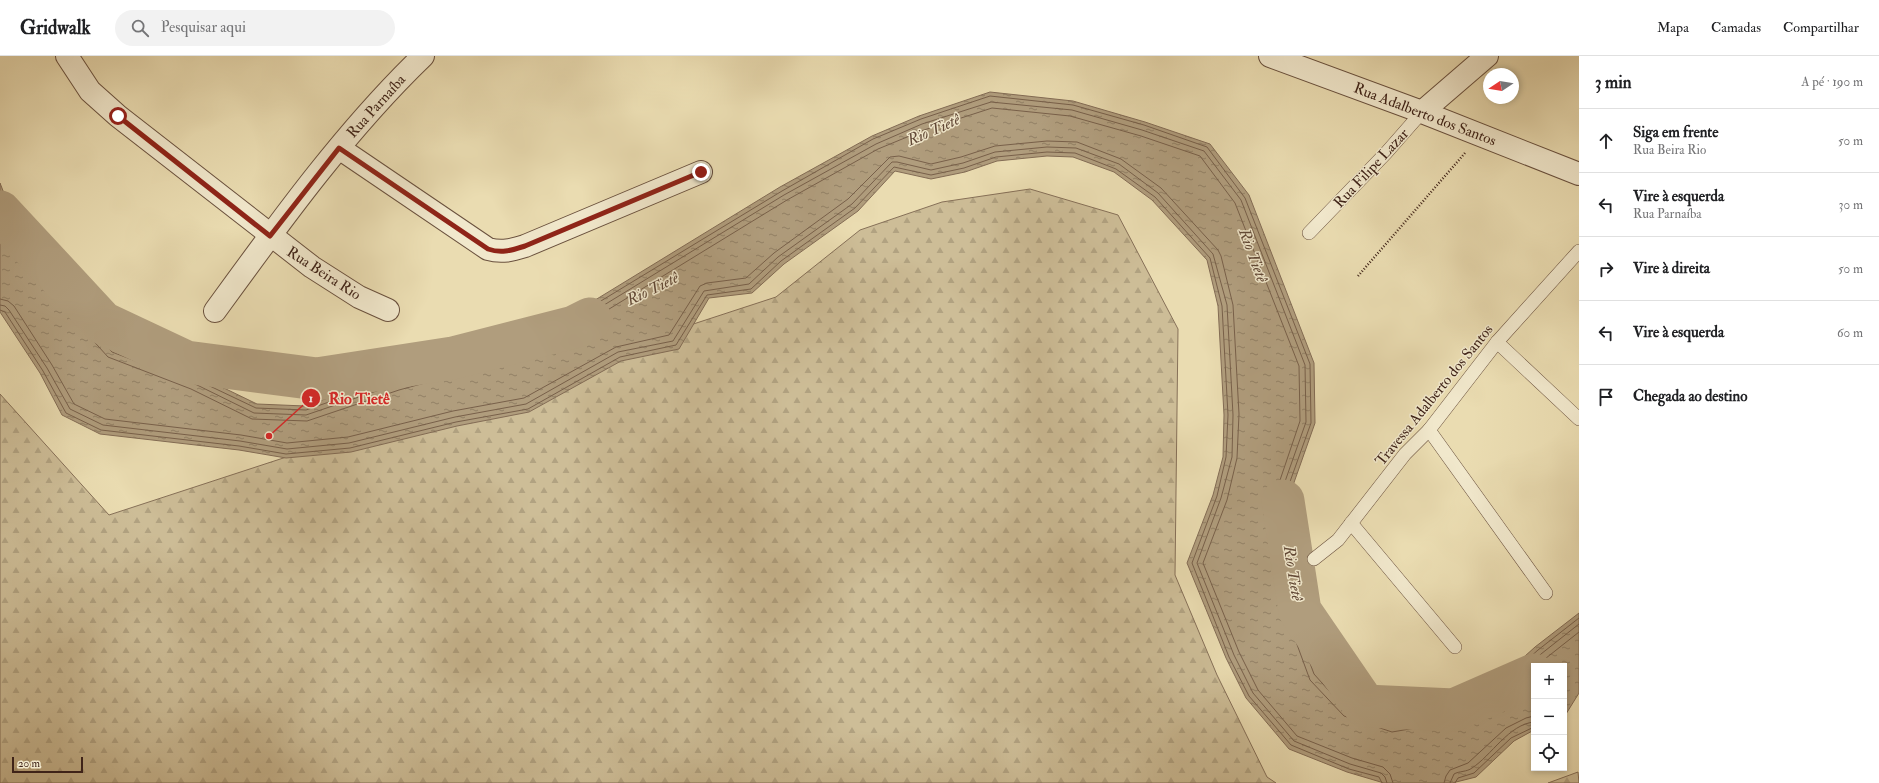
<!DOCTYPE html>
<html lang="pt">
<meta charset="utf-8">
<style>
:root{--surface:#fff;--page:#f2f2f2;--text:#202124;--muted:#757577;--line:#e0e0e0}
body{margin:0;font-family:"IM FELL Double Pica",serif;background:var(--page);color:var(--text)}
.controls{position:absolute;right:12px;bottom:12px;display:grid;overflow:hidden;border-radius:0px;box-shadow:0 2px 6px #0003}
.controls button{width:36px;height:36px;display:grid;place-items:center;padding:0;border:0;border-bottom:1px solid var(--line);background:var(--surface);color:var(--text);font:20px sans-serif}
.compass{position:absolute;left:1483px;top:12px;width:36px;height:36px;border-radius:50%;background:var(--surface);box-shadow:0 2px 6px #0003;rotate:258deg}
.scale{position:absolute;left:12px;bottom:10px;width:71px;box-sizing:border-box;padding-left:4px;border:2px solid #3f2318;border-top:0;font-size:11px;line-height:14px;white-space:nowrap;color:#3f2318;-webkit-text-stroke:3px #f1e8cc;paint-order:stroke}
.stop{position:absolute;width:12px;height:12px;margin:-9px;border:3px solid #8f2418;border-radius:50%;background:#fff}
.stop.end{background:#8f2418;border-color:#fff;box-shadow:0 1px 4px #0008}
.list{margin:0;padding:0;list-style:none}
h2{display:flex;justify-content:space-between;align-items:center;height:52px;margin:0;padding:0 16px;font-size:17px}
h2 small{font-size:13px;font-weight:400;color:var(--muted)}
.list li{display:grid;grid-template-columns:26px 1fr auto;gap:12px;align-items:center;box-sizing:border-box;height:64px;padding:0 16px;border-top:1px solid var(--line)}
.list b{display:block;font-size:15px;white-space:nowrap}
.list p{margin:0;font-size:13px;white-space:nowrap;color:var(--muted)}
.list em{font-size:13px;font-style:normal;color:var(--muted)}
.icon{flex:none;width:22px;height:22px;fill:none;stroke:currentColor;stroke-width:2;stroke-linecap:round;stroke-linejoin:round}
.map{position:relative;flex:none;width:1579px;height:727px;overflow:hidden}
header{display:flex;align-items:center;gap:24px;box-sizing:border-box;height:56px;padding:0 20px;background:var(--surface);border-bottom:1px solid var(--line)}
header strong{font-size:19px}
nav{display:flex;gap:22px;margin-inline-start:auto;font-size:14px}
.search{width:280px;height:36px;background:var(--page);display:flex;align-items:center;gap:10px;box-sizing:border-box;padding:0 14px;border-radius:22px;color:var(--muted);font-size:15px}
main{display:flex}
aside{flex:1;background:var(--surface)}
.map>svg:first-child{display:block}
.forest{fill:url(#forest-firs);stroke:#867058}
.water{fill:url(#water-ripples);stroke:#836c55}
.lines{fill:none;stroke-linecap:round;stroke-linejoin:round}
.shore{stroke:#78604a;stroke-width:1}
.river{stroke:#b09d7d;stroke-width:43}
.lane-casing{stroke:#6a513e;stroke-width:14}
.street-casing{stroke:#6a513e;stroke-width:24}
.path{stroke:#3f2318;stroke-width:2.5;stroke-dasharray:1 2;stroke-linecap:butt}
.lane{stroke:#f1e8cc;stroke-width:13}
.street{stroke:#f1e8cc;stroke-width:22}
.route{stroke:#8f2418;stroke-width:5}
.labels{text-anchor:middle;stroke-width:3;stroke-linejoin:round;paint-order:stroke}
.street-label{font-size:15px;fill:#3f2318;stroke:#f1e8cc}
.water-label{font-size:16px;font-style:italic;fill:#614836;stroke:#f1e8cc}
.leader{fill:none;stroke:#d62828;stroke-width:1.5}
.callout-dot{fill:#d62828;stroke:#f1e8cc;stroke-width:1.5}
.mark-label{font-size:12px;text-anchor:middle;font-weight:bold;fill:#fff}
.callout-label{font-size:16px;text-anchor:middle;font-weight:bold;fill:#d62828;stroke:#f1e8cc;stroke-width:3;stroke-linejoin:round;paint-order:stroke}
</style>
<header>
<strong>Gridwalk</strong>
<div class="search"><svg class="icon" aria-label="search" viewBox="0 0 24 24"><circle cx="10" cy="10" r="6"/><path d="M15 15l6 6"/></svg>Pesquisar aqui</div>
<nav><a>Mapa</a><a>Camadas</a><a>Compartilhar</a></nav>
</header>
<main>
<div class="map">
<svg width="1579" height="727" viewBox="0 0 1579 727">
<defs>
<pattern id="forest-firs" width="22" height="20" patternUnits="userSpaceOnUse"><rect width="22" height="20" fill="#cdbd97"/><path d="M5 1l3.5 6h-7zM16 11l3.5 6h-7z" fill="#b1a281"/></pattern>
<pattern id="water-ripples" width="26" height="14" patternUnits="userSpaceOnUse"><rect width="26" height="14" fill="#b09d7d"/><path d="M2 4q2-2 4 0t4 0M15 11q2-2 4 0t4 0" fill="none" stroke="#918065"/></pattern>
</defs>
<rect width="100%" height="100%" fill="#eadcb1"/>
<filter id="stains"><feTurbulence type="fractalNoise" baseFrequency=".005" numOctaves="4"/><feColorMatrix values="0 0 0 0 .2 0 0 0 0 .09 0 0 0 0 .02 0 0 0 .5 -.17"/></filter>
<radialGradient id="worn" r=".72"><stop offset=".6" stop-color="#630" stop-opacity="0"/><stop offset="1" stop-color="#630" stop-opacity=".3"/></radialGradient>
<g class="forest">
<path d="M1030,133L1118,159L1178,273L1175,519L1217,619L1267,721L1276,727H0V338L109,459L776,241L860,174L942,146Z"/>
<path d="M1578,716L1579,727H1548Z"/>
</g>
<path class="water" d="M990,36L1073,45L1145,66L1210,88L1249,139L1314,307L1315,367L1291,435L1292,504L1298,549L1322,614L1352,647L1391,661L1439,653L1492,630L1535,591L1579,557V637L1566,658L1564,659V610H1534V674L1514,685L1476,721L1452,727H1384L1347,716L1289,693L1246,642L1226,602L1187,507L1213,439L1223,401L1224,359L1218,250L1207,204L1152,144L1114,116L1073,101L1047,100L997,105L965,116L931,123L895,115L858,155L784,208L752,237L709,242L679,293L621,305L529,356L457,370L351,396L286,402L239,394L100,378L62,359L40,317L0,256V127L23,186L117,288L197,319L257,348L305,350L394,319L533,282L780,131L872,80L919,60Z"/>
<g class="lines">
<g class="shore">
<path d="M0,137L20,188L115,292L195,323L256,352L306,354L395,323L535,285L782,135L873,83L921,63L990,40L1073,49L1144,69L1207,91L1245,142L1310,308L1311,367L1287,434L1288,505L1294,550L1318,616L1350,650L1391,665L1441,657L1494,633L1538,594L1579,562"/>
<path d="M0,151L17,192L112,296L193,327L254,357L306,359L397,328L537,290L784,139L876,88L922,68L991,46L1072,54L1142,74L1204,95L1241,144L1305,309L1306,366L1282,434L1283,505L1289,551L1314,618L1346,654L1391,670L1442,661L1497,637L1541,598L1579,568"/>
<path d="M0,167L12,195L108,301L191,333L252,363L307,365L399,334L539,296L787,144L878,93L924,74L992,52L1070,60L1141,80L1200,100L1235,147L1299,310L1300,365L1277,433V504L1284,553L1310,624L1344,660L1392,676L1445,667L1498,644L1534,612"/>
<path d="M0,243L8,245L14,250L52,309L74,348L105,363L241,379L287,387L348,381L453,355L524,342L616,291L669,279L700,230L707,227L746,222L774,197L848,143L890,101L899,100L931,108L961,101L995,90L1047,85L1077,86L1121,103L1161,132L1218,194L1221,200L1233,249L1239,358L1237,402L1227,444L1203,507L1239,596L1258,634L1297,680L1352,702L1383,711L1390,718L1393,727"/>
<path d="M0,249L5,250L9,254L47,312L70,353L103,369L240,385L287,393L349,387L455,361L526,348L618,296L673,285L704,235L749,228L778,201L852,148L892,106H897L931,114L963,107L995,96L1047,91L1076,92L1119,108L1158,137L1213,198L1227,249L1233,359L1232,401L1221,442L1197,507L1234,599L1253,637L1294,685L1350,708L1381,717L1385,721L1387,727"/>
<path d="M0,254L5,256L43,315L66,357L101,374L239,390L286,398L350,392L456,366L528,353L620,301L676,289L707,239L751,233L781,205L855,152L894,111L931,119L964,112L996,101L1047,96L1075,97L1116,113L1155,141L1210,202L1222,250L1228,359L1226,401L1217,440L1192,507L1229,601L1249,640L1291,689L1349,713L1379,721L1382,727"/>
<path d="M1536,610L1579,576"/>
<path d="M1444,727L1446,720L1450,714L1468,707L1506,672L1526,662L1534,660"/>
<path d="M1450,727L1454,718C1459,715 1467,716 1472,712C1491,700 1509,668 1534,666"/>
<path d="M1455,727L1458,722L1474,717L1511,682L1534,671"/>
</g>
<g class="river">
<path d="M0,156L103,267L186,306L317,323L453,302L574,271L590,263"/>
<path d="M1283,445L1300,555L1365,650L1454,654L1534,619"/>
</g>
<defs>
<g id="lane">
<path d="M1309,177L1386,97L1422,56"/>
<path d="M1497,286L1579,363"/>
<path d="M1429,374L1546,537"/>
<path d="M1351,467L1455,591"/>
<path d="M1314,503L1338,484L1405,398L1429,374L1497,286L1579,195"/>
</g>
<g id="street">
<path d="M67,0L90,35L118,60L312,211L359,241L388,254"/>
<path d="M1270,0L1422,56L1579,118"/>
<path d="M1422,56L1487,0"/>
<path d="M339,92L488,193C502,197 512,194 525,190L701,116"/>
<path d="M215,255C279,167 345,75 423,0"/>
</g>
</defs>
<use href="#lane" class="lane-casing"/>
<use href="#street" class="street-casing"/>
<path class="path" d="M1358,220L1465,97"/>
<use href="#lane" class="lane"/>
<use href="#street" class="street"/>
</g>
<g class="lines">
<path class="route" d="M118,60L270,180L339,92L488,193C502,198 512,194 525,190L701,116"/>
</g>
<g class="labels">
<g class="street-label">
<text transform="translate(376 50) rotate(-48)" y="5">Rua Parnaíba</text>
<text transform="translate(1425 58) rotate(21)" y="5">Rua Adalberto dos Santos</text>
<text transform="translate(1371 112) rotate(-47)" y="5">Rua Filipe Lazar</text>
<text transform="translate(324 217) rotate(33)" y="5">Rua Beira Rio</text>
<text transform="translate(1434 339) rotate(-51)" y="5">Travessa Adalberto dos Santos</text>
</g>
<g class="water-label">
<text transform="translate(933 73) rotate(-24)" y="6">Rio Tietê</text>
<text transform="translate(1254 199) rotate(70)" y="6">Rio Tietê</text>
<text transform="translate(652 232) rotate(-26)" y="6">Rio Tietê</text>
<text transform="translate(1294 517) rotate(81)" y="6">Rio Tietê</text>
</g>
</g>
<path class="leader" d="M269 380L311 342"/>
<g class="callout-dot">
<circle cx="269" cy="380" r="4"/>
<circle cx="311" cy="342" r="10"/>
</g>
<g class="mark-label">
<text x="311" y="346">1</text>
</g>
<g class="callout-label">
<text x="359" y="348">Rio Tietê</text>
</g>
<rect width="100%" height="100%" filter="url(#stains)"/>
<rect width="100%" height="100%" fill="url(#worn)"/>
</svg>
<div class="controls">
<button>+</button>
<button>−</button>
<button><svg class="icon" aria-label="locate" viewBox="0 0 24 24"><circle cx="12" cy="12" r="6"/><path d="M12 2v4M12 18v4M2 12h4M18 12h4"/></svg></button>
</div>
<svg class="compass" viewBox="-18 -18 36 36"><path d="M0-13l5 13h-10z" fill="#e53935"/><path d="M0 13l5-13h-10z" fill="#757577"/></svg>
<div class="scale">20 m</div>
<div class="stop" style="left:118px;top:60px"></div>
<div class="stop end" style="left:701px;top:116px"></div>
</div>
<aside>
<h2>3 min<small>A pé · 190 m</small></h2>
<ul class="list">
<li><svg class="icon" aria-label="ahead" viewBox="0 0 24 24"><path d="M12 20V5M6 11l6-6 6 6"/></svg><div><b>Siga em frente</b><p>Rua Beira Rio</p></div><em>50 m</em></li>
<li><svg class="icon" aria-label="left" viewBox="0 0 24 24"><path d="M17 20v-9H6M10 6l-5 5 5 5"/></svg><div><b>Vire à esquerda</b><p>Rua Parnaíba</p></div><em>30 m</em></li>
<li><svg class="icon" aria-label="right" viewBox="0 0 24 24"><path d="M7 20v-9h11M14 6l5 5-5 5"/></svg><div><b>Vire à direita</b></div><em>50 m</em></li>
<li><svg class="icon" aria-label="left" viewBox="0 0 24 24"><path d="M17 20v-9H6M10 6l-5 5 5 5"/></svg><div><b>Vire à esquerda</b></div><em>60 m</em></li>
<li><svg class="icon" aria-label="arrive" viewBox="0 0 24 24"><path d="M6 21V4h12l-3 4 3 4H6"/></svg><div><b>Chegada ao destino</b></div></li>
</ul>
</aside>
</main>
